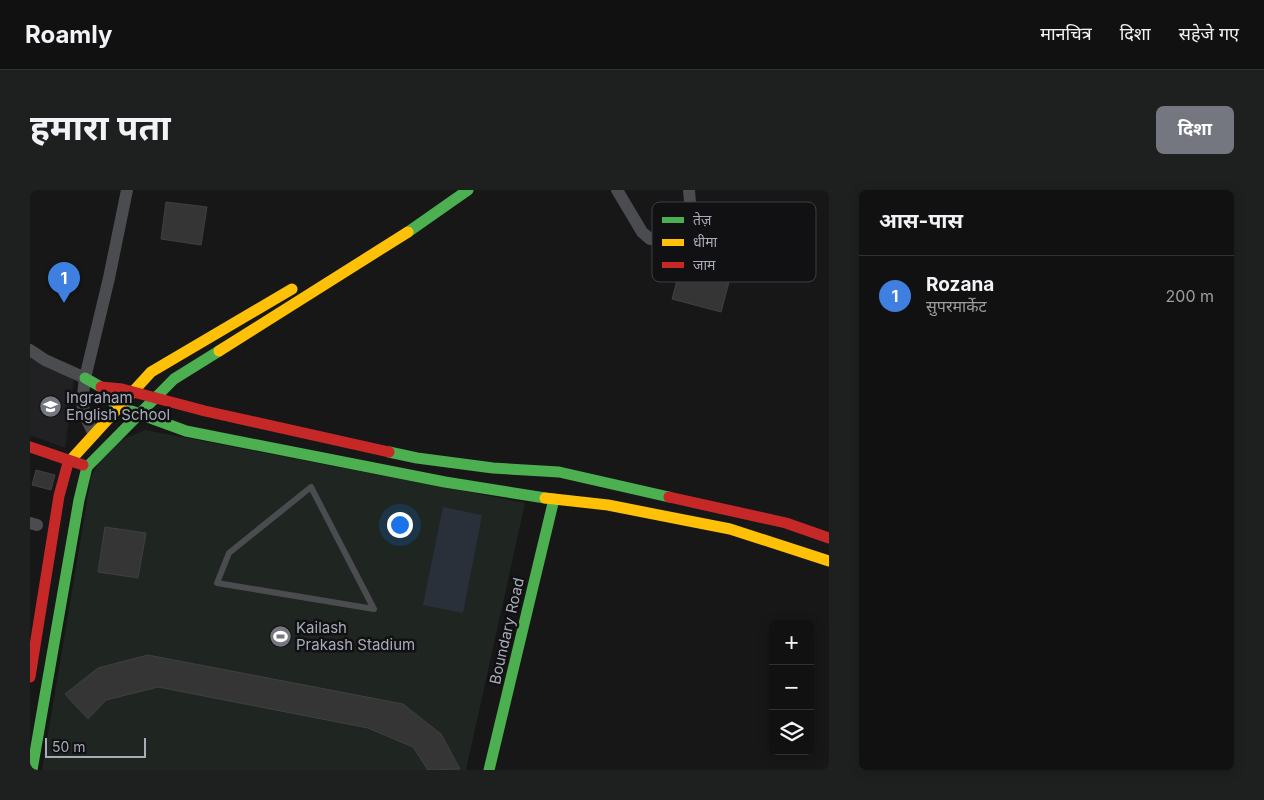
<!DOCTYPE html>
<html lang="hi">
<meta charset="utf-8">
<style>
:root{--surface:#111;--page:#1e1f1f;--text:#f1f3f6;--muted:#9c9d9f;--line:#303131;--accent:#757780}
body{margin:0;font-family:Inter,"Noto Sans Devanagari",sans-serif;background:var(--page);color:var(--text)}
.controls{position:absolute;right:15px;bottom:15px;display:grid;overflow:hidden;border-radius:8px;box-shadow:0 2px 12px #0003}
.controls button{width:45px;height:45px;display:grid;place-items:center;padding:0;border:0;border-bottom:1px solid var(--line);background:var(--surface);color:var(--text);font:25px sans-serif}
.scale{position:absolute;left:15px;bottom:12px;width:101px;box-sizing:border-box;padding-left:5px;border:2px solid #a8abb8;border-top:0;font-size:14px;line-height:18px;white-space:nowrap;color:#a8abb8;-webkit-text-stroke:4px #111113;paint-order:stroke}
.you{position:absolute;left:369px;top:334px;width:18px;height:18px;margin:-12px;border:4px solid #fff;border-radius:50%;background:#1a73e8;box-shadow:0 0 0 8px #1a73e833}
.badge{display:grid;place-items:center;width:32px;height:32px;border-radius:50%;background:var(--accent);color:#fff;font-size:16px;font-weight:700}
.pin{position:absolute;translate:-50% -41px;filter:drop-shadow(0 1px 2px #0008)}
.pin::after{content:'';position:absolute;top:26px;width:18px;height:15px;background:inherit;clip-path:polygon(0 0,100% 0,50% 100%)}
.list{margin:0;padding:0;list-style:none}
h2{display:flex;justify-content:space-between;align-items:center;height:65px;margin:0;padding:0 20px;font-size:21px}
h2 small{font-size:16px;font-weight:400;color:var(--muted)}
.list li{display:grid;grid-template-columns:32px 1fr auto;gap:15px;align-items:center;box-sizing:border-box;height:80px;padding:0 20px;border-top:1px solid var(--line)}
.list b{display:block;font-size:19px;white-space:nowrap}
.list p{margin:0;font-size:16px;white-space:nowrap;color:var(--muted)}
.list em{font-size:16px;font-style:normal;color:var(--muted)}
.icon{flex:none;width:28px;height:28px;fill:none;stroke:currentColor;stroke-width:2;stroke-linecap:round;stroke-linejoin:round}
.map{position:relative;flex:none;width:799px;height:580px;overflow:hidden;border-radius:8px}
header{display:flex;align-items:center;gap:30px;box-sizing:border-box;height:70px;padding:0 25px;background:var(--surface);border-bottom:1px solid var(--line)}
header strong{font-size:24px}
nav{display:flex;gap:28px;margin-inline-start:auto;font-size:18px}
.intro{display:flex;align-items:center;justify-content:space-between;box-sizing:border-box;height:120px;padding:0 30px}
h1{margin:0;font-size:35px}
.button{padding:12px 22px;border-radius:8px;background:var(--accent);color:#fff;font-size:18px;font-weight:700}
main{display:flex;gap:30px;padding:0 30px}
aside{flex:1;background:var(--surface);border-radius:8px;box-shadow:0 2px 12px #0003}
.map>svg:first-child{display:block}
.built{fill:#212123}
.green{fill:#1f2621}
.water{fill:#2a3039}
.building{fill:#353536;stroke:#3f4043}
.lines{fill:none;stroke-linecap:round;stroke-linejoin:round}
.lane{stroke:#4b4c50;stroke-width:6}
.street{stroke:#4b4c50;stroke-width:12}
.fast{stroke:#4caf50;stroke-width:11}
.slow{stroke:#ffc107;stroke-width:11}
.jam{stroke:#c62828;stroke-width:11}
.labels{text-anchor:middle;stroke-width:5;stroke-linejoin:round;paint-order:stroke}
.poi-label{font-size:15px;fill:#a8abb8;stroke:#111113;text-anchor:start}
.street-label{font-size:15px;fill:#a8abb8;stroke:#111113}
.key{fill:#111113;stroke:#3e3f45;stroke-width:1}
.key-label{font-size:14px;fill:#a8abb8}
</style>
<header>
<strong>Roamly</strong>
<nav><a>मानचित्र</a><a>दिशा</a><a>सहेजे गए</a></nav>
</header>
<div class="intro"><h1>हमारा पता</h1><a class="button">दिशा</a></div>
<main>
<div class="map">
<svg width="799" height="580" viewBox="0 0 799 580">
<rect width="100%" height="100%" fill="#171717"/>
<path class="built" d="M0,168L44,189L35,258L0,245Z"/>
<path class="green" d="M115,240L495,313L436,580H12L61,287L78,256Z"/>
<path class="water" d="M413,317L452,325L433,423L393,415Z"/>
<g class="building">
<path d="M136,12L177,17L171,55L131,49Z"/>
<path d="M663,27L713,40L691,122L642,109L650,79L634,75L639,57L655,61Z"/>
<path d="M6,280L25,285L21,300L2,295Z"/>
<path d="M75,337L116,343L108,388L68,382Z"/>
<path d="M118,465L373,514L411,544L430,579L398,580L383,557L338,538L128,497L76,510L58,529L35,504L68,478Z"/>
</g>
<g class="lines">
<path class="lane" d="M281,297L344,419L187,393L199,363Z"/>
<g class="street">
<path d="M587,0L612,42L620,49L639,50L650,33L660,13L659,0"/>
<path d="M0,160L15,170L55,188"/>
<path d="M64,244L55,226L52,213L55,188L79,88L97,0"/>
<path d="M0,333L7,335"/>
</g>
<g class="fast">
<path d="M378,42L438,0"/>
<path d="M55,188L71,197L85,215L156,241L415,292L515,308"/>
<path d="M359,262L387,268L463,278L529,282L639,307"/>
<path d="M2,580L49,310L57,277L144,189L189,161"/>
<path d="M459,580L524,309"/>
</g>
<g class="slow">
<path d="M189,161L378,42"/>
<path d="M38,273L121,182L262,99"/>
<path d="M515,308L578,315L700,339L799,371"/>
</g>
<g class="jam">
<path d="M71,197L92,199L175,221L359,262"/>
<path d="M0,257L53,275"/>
<path d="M639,307L756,333L799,348"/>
<path d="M0,487L29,306L38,273"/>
</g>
</g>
<defs>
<symbol id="school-disc" viewBox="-11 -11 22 22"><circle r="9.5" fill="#757780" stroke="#111113"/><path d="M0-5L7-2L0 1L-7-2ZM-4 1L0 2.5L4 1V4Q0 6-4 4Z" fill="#fff"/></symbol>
<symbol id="stadium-disc" viewBox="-11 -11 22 22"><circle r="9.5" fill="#757780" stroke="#111113"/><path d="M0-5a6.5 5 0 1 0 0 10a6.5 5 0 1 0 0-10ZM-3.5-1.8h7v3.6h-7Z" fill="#fff"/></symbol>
</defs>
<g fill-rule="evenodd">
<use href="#school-disc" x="8" y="204" width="25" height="25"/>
<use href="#stadium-disc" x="238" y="434" width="25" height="25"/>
</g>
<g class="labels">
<g class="poi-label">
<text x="36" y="213">Ingraham<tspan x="36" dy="17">English School</tspan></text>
<text x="266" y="443">Kailash<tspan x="266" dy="17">Prakash Stadium</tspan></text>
</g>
<g class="street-label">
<text transform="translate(477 441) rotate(-77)" y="5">Boundary Road</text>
</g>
</g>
<rect x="622" y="12" width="164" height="80" rx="8" class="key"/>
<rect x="632" y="27" width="22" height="6" fill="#4caf50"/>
<rect x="632" y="49" width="22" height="7" fill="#ffc107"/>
<rect x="632" y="72" width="22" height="6" fill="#c62828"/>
<g class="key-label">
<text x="663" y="35">तेज़</text>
<text x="663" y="57">धीमा</text>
<text x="663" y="80">जाम</text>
</g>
</svg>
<div class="controls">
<button>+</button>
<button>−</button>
<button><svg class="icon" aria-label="layers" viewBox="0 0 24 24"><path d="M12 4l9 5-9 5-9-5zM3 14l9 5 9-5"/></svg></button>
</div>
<div class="scale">50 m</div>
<div class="you"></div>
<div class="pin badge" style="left:34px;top:113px;background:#3f7fe0">1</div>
</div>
<aside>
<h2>आस-पास<small></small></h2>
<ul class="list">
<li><span class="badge" style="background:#3f7fe0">1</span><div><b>Rozana</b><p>सुपरमार्केट</p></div><em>200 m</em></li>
</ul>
</aside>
</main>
